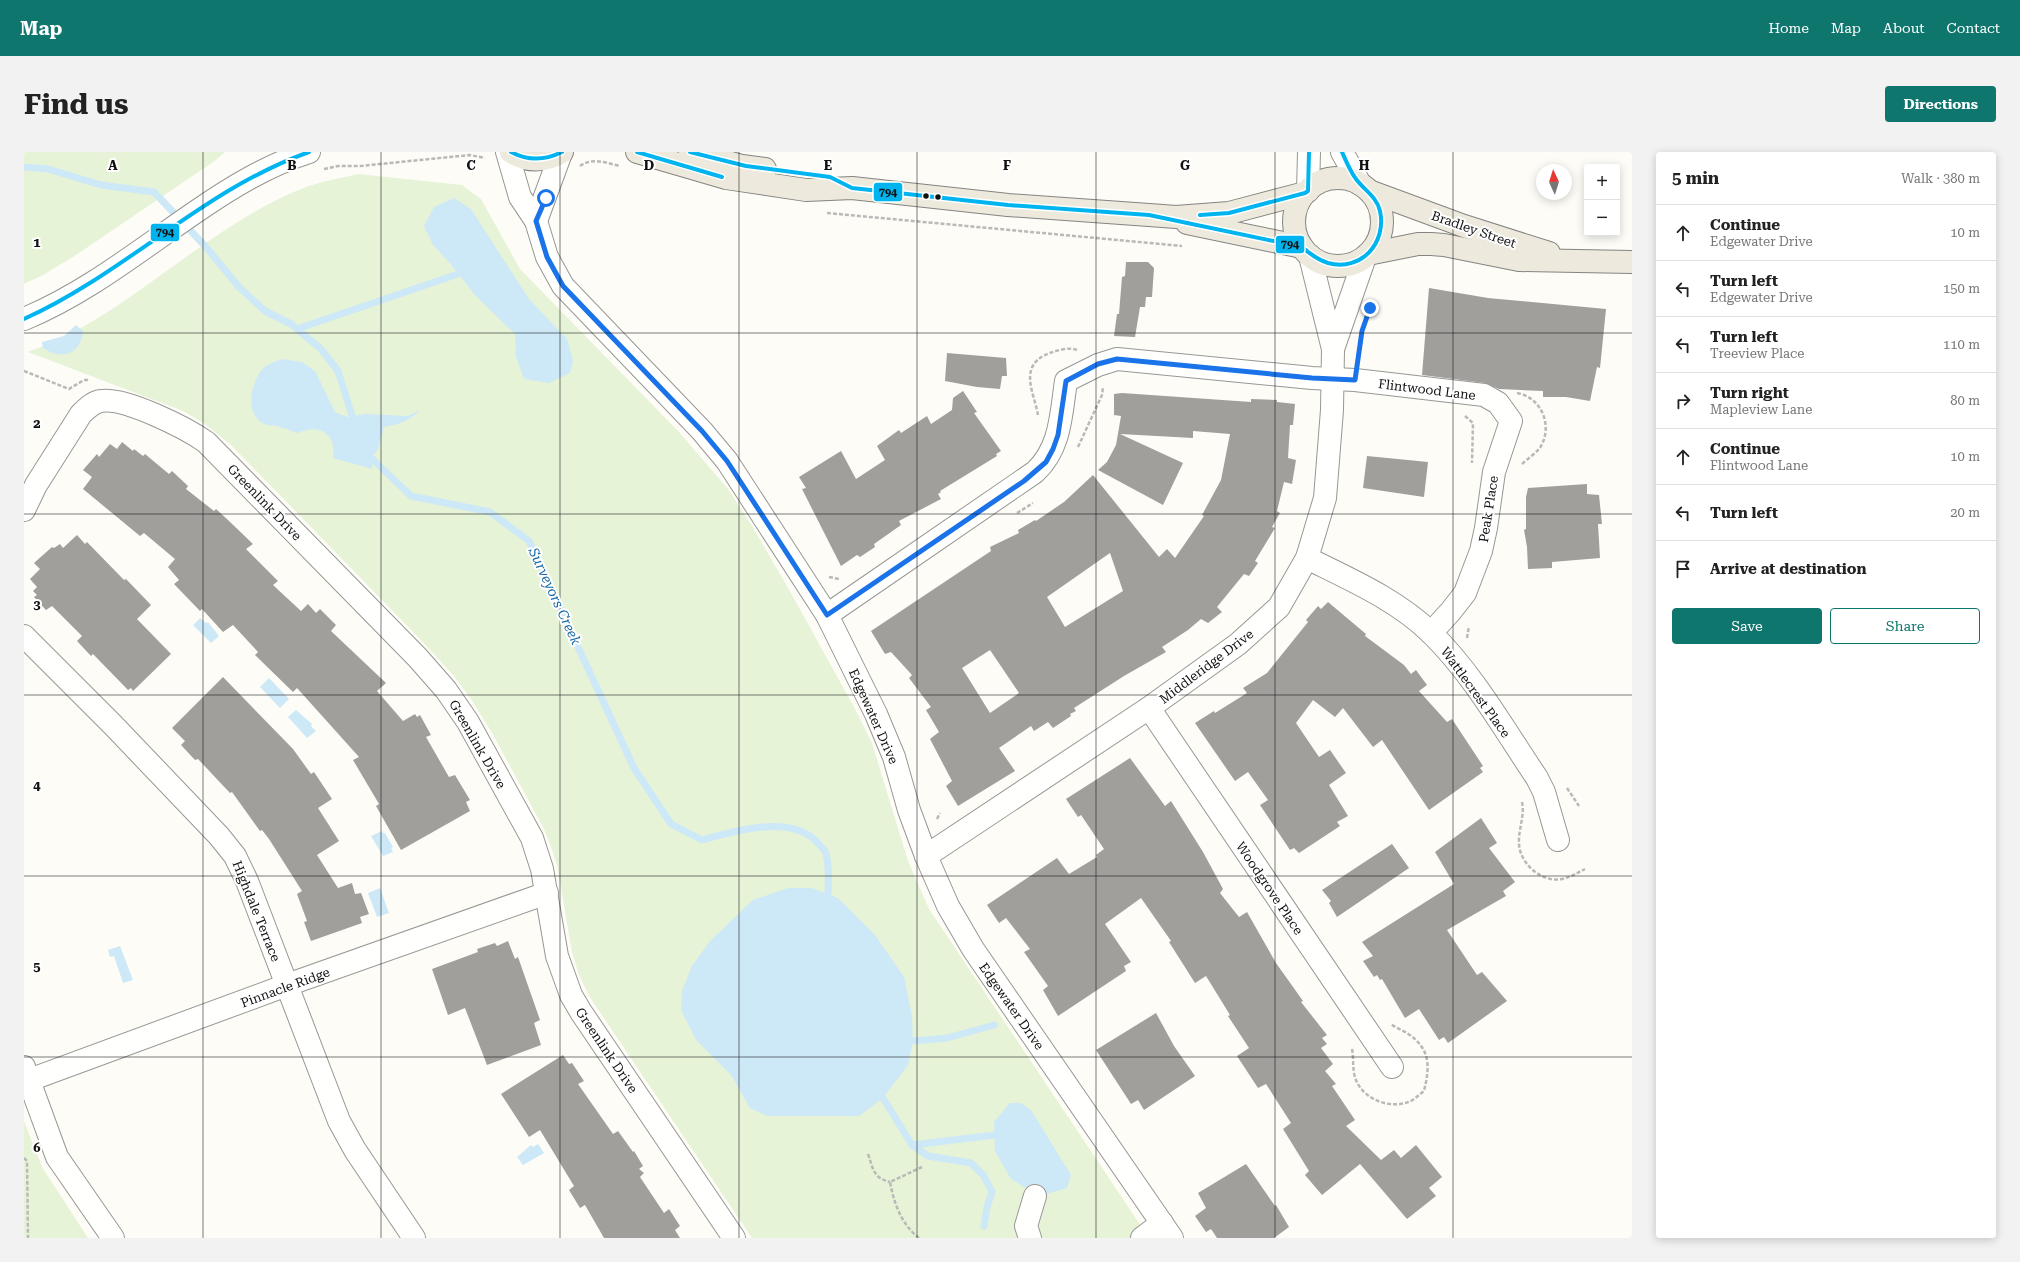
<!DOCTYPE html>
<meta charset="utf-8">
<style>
:root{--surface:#fff;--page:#f2f2f2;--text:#222;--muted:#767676;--line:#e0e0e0;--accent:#0f766e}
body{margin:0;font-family:"Roboto Serif",serif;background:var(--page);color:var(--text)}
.controls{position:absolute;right:12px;top:12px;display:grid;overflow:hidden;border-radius:4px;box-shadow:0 2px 10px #0003}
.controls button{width:36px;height:36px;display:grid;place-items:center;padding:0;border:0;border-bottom:1px solid var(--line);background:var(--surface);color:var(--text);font:20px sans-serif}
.compass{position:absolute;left:1512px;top:12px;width:36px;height:36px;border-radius:50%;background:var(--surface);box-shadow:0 2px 10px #0003;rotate:356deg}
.stop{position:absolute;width:12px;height:12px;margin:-9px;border:3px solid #1a73e8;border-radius:50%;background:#fff}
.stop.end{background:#1a73e8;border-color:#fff;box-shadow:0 1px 4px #0008}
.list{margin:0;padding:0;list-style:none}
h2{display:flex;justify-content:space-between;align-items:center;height:52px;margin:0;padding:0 16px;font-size:17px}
h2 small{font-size:13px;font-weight:400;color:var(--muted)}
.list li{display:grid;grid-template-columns:26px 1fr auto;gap:12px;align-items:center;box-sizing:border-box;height:56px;padding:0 16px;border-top:1px solid var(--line)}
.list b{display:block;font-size:15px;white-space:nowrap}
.list p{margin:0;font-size:13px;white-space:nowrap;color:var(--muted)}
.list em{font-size:13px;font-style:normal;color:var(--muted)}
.actions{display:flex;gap:8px;padding:12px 16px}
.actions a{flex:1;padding:9px 0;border:1px solid var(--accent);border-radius:4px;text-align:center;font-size:14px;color:var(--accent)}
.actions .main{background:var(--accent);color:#fff}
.icon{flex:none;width:22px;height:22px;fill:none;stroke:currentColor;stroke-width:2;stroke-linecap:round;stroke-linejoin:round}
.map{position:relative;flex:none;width:1608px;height:1086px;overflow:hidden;border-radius:4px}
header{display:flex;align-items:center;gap:24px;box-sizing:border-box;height:56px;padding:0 20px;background:var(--accent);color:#fff}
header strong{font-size:19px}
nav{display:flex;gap:22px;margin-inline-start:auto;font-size:14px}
.intro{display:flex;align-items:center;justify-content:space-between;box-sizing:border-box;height:96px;padding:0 24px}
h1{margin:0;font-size:28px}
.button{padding:10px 18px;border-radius:4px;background:var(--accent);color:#fff;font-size:14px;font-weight:700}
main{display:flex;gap:24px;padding:0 24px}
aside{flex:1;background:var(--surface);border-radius:4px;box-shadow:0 2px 10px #0003}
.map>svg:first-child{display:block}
.green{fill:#e7f3d7}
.water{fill:#cde8f7}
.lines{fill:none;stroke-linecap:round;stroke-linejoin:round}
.stream{stroke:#cde8f7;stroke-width:7}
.building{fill:#a19f9c;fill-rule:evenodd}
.minor-casing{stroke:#979795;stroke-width:24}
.major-casing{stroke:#858482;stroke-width:24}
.path{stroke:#b9b9b8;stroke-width:2.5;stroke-dasharray:4 2;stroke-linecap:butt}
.minor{stroke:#fffffe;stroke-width:22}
.major{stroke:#ede9dc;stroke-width:22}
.bus-1-casing{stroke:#fff;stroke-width:7}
.bus-1{stroke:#00b5ef;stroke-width:4}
.route{stroke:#1a73e8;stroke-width:5}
.grid{fill:none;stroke:#111;stroke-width:1;stroke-opacity:0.55}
.bus-dot{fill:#111;stroke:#fff;stroke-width:1.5}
.labels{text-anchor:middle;stroke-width:4;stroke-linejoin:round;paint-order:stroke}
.street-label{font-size:13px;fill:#111;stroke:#fff}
.water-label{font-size:14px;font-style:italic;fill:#1768a6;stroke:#fff}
.grid-label{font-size:13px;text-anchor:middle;font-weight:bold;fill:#111;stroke:#fff;stroke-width:4;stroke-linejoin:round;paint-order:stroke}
.line-badge{stroke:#fff;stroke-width:1.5}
.pale-badge-label{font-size:11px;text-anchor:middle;font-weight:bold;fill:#111}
</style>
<header>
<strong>Map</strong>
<nav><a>Home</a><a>Map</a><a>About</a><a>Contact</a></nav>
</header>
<div class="intro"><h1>Find us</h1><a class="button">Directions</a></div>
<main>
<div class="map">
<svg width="1608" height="1086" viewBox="0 0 1608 1086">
<rect width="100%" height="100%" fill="#fdfcf7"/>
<g class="green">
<path d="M0,0H201L192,8L52,103L19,123L0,132Z"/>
<path d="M334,22L438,33L457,47L496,117L655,280L704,337L728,374L763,434L830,555L848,591L884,709L905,757L1125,1086H728L565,844L555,823L548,800L533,713L526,692L519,675L467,579L447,547L430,524L395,486L207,293L181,272L159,259L4,200C19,194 34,189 48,181C127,139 198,67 282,35C299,29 317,26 334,22Z"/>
<path d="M0,969L18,1015L64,1086H0Z"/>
</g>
<g class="water">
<path d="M430,46L447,57L505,147L543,187L549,209L546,221L525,231L500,227L492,205L491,182L451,143L425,110L409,93L400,74L410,55Z"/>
<path d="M52,173L59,179C57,202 38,209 19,196L18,190L40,184Z"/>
<path d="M258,207L278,210L291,219L311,260L323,265L342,262L383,264L396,259C385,268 375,273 360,275L354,297L349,304L348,317L309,306C313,282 295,271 274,281C267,279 260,276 253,274C249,273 244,274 240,272C221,262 226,234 237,219C242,212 250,210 258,207Z"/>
<path d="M176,466L182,471L184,470L195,484L187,491L169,473Z"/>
<path d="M245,526L265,547L256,556L236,535Z"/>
<path d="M272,558L288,572L287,574L292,579L283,586L264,565Z"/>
<path d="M358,679L359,681H361L369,695L367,696L369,700L359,704L347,684Z"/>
<path d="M356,736L365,761L353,765L344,741Z"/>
<path d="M764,736H788L814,746L851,783L880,825L888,864L889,889L884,913L859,946L835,964H743L726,956L707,923L672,888L657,858L658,839L668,814L686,789L729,748Z"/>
<path d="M96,794L109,828L99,831L90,804L86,805L84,798Z"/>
<path d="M986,951H997L1007,958L1047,1023L1043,1036L1016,1044L987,1027L971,999L970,970Z"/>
<path d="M514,992L520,1001L499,1013L493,1005L507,993L509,995Z"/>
</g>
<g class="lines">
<g class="stream">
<path d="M0,15L24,17L77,33L130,40L182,95L215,135L241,159L267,172L297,197L314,219L331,273"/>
<path d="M273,177L434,122"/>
<path d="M342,301L387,344L466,360L505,389L610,616L647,672L678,688C710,679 766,662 793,690C795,693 799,696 801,699C806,712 804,729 804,743"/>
<path d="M889,889L923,886L970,873"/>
<path d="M859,946L888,993L904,1004L947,1011L960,1024L968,1040L963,1055L960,1074"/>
<path d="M888,993L971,983"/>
</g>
</g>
<g class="building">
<path d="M1102,110H1124L1130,116L1128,145H1122L1121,155H1116L1111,185L1090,184L1093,162H1095L1098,125L1101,124Z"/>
<path d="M1405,136L1464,146L1582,157L1576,216L1573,215L1566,249L1542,245H1519V239L1475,237L1461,231L1398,223Z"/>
<path d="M923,201L982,206L983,224H978L976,237L953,235L921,229Z"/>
<path d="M939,239L953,260L950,261L977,299L972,302L973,304L916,339L917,340L914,342L917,347L875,369L877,373L850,392L851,395L836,405L833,403L817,414L778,337L782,336L775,325L817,299L832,327L861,308L853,294L875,278L877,281L903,264L907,272L928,258L929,246Z"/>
<path d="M1098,241L1227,250V247L1253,248V250L1271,252L1269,273H1266L1264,306L1272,308L1268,332L1260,330L1253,359L1256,361L1248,375L1251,376L1231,409L1234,411L1225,424L1220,422L1193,455L1198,460L1184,471L1177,467L1164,478L1138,495L1142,500L1100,524L1050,556L1052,559L1046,562L1047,564L1029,576L1024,570L1010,579L1007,574L975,596L991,619L934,654L922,634L928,629L906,587L915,580L902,558L907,555L885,526L888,523L867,500L861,502L847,479L967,399L966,395L995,381L994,378L1011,368L1012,369L1040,350L1069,323L1135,405L1143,397L1151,406L1180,364L1178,363L1197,328L1206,282L1169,279V286L1096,282L1159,311L1139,353L1074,318L1083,310L1092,293L1097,264L1090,263V242ZM1086,401L1099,439L1041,475L1023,445ZM966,498L995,541L966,561L938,516Z"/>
<path d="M98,290L109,299L110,297L119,304L121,302L145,322L148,319L164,334L162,337L190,359L192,357L205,369L229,392L222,397L254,429L249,433L277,459L284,452L292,461L296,457L312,473L307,479L362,531L353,539L379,569L391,562L393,565L396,563L407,583L402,585L425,625L431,623L446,648L442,650L446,659L377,698L352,654L355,652L329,608L335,605L273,536L269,540L231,503L234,500L209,473L199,480L178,457L176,459L150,432L155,428L144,415L151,407L120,381L116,384L59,337L68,325L59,318L73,302L75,305L86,292L93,297Z"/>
<path d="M1343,304L1404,310L1400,345L1339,336Z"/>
<path d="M1563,332V342L1575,343L1578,372H1574L1576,406L1528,410V416L1504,417L1503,395L1500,378L1502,377V345L1504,336Z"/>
<path d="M53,383L61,392L63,390L100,428L102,427L127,453L113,467L147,502L109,539L107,536L104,538L69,502L67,504L53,489L58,484L28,454L22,458L10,445L13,443L9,439L13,435L6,427L16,417L10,411L28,395L30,396L36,392L39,396Z"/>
<path d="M1304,450L1342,482L1341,484L1380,513L1387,522L1392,518L1403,533L1395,539L1423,570L1428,567L1459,614L1456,616L1459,620L1405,658L1358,588L1349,595L1319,556L1311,565L1289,548L1272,571L1295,605L1306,598L1322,621L1305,633L1324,664L1313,670L1316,674L1275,701L1270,696L1266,698L1236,653L1244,648L1224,620L1211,629L1171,571L1190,559L1191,561L1223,541L1219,536L1243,521L1284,470L1282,468L1294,454L1297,457Z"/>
<path d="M199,525L269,597L287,622L290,620L308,647L294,656L315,689L293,703L314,736L328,731L331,742L337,741L345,762L336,765L338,771L287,789L280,770L283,769L273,742L278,739L245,687L238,678L236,679L208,640L206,641L174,607L171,608L157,593L161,589L148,576Z"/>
<path d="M1106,606L1141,654L1147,649L1179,700L1199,737L1196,741L1215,765L1223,760L1252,811L1279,849L1277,850L1303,883L1298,886L1303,892L1297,896L1309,912L1301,919L1312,932L1308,934L1331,968L1322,974L1357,1008L1370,998L1377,1006L1392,993L1418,1025L1405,1036L1412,1044L1383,1067L1336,1012L1298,1043L1281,1023L1285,1019L1259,977L1267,971L1242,932L1234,936L1213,904L1225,896L1204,864L1206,863L1182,824L1171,831L1145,790L1147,789L1117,746L1081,772L1107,810L1100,814L1102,819L1034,864L1019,838L1024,834L1000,800L1006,797L982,766L975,771L963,753L1033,706L1045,722L1073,705L1072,703L1080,697L1057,663L1054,665L1042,647Z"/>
<path d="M1457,666L1473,691L1465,696L1491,730L1479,739L1482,744L1423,778L1453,823L1458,820L1483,849L1424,891L1420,885L1415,888L1395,857L1381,866L1358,827L1356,828L1353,823L1350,825L1339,809L1349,804L1338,790L1430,732L1411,700Z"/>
<path d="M1368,692L1385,716L1313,765L1305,751L1307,749L1298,738Z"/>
<path d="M484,789L491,807L494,805L516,868L510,871L517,893L463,913L441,856L424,863L408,817L454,800L453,797L471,791L473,794Z"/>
<path d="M1132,861L1150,894L1171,924L1120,958L1114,948L1107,952L1072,898Z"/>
<path d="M539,903L545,912L548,911L560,929L554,932L589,982L594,979L609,1000L610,999L619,1014L615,1017L620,1021L616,1025L640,1061L645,1057L656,1074L651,1078L656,1086H580L561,1053L556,1056L545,1038L550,1034L516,978L505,985L477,942Z"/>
<path d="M1222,1012L1251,1054L1252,1053L1265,1075L1250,1086H1193L1187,1077L1182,1080L1171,1064L1182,1056L1174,1041Z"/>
</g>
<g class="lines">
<defs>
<g id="minor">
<path d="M483,0L496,45L512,69L523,105L539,134L678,279L703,309L803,463L852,562L870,605L885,658L902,704L924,754L949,797L1148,1086"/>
<path d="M1318,0L1336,32"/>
<path d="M1284,39L1285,0"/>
<path d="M512,69L537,1"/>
<path d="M0,167C63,141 117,97 173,59C208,35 244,13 285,0"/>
<path d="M1309,197L1341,105"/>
<path d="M0,358L12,333L57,262C63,256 69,250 77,249C101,245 162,276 182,290L394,506L422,538L444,570L508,686L518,717L533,804L547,843L557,860L710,1086"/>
<path d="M1283,406C1325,427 1372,447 1407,481C1449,522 1480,577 1513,626L1520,640L1534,688"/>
<path d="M803,463L1011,320C1037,296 1037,262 1042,229L1074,213L1093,207L1288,226L1331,228L1460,243L1474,251L1487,269L1470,320L1462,376L1457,399L1441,441L1427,459L1407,481"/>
<path d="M0,484L89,573L195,684L211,704L223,729L315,969L331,998L390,1086"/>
<path d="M1125,556L1368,915"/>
<path d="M902,704L1125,556L1214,492L1255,455L1283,406L1301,346L1308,258L1309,197L1286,104"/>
<path d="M0,915L33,1005L89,1086"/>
<path d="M0,930L263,833L523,741"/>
<path d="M1006,1086L1002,1074L1011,1044"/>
<path d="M1118,1086L1138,1071"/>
</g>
<g id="major">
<path d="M487,0C503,10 521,10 538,0"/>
<path d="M613,0L702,26L782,38L828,36L984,53L1125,63L1152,65L1205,61L1281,41"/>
<path d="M666,0L718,14L741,17"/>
<circle cx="1314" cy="70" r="44"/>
<path d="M1345,39L1440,74L1525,101"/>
<path d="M1163,71L1278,95"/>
<path d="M1344,102L1394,92H1407L1420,93L1495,108L1608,110"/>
</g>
</defs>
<use href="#minor" class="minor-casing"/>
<use href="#major" class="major-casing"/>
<g class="path">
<path d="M556,14C568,5 583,11 596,14"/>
<path d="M300,17L314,14H336L446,3L461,6"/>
<path d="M803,61L1158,94"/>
<path d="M1334,206L1336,191"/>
<path d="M0,219L45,237L60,228H65"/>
<path d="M1493,241C1517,245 1529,273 1517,294C1515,299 1502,308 1497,313"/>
<path d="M1014,263C1010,240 993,213 1026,201C1034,198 1045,195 1053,198"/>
<path d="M1441,264L1449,271L1448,311"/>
<path d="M1054,295L1078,243L1079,235"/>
<path d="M993,361L1009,351"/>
<path d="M805,425L815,427"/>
<path d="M1443,486L1445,474"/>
<path d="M1543,636L1555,654"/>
<path d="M1498,650C1501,664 1494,678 1495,692C1496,712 1518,731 1538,727C1547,725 1553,721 1561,717"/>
<path d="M913,667L916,661"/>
<path d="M1328,897C1330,907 1328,919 1332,928C1340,948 1367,958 1387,949C1392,946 1396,942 1400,939C1406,914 1407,897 1383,881C1378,878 1372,876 1367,872"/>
<path d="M844,1002C849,1016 849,1026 866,1030"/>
<path d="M0,1006L3,1009L4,1086"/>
<path d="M895,1086C877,1072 870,1051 866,1030L898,1015"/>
</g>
<use href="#minor" class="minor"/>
<use href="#major" class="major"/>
<defs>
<g id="bus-1">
<path d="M487,0C504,9 520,9 538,0"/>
<path d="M613,0L698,25"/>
<path d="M666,0L722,14L806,25L828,36L984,53L1125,63L1278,95C1286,102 1294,108 1304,111C1337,120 1363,91 1356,59C1353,45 1340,38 1332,27C1326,19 1322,9 1318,0"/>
<path d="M1176,63L1205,61L1281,41L1284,39L1285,0"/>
<path d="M0,167C102,121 180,37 285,0"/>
</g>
</defs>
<use href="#bus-1" class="bus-1-casing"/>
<use href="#bus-1" class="bus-1"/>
</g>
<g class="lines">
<path class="route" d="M522,46L512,69L523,105L539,134L678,279L703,309L803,463L1000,329L1022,310L1029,297L1034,283L1042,229L1074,212L1093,207L1288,226L1331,228L1338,179L1346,156"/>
</g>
<path class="grid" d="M179,0V1086M357,0V1086M536,0V1086M715,0V1086M893,0V1086M1072,0V1086M1251,0V1086M1429,0V1086M0,181H1608M0,362H1608M0,543H1608M0,724H1608M0,905H1608"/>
<g class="bus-dot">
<circle cx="902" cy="44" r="3.5"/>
<circle cx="914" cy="45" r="3.5"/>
</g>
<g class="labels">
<g class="street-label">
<text transform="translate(1450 77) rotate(19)" y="5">Bradley Street</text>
<text transform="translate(1403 237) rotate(7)" y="5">Flintwood Lane</text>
<text transform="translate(241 350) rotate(46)" y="5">Greenlink Drive</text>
<text transform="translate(1464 357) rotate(-81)" y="5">Peak Place</text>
<text transform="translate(1182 514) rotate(-37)" y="5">Middleridge Drive</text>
<text transform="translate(1452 540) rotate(54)" y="5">Wattlecrest Place</text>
<text transform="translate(850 564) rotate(66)" y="5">Edgewater Drive</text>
<text transform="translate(454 592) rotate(60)" y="5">Greenlink Drive</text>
<text transform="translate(1246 736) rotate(56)" y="5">Woodgrove Place</text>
<text transform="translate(233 759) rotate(68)" y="5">Highdale Terrace</text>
<text transform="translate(261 835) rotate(-20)" y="5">Pinnacle Ridge</text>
<text transform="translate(988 854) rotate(55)" y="5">Edgewater Drive</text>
<text transform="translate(583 898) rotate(56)" y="5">Greenlink Drive</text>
</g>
<g class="water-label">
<text transform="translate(531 444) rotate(65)" y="5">Surveyors Creek</text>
</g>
</g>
<g class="grid-label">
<text x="89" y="18">A</text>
<text x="268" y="18">B</text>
<text x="447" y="18">C</text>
<text x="625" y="18">D</text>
<text x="804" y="18">E</text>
<text x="983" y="18">F</text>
<text x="1161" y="18">G</text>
<text x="1340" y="18">H</text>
<text x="13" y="95">1</text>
<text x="13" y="276">2</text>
<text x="13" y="457">3</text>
<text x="13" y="638">4</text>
<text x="13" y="819">5</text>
<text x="13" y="1000">6</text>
</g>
<g class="line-badge">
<rect x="849" y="30" width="30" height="20" rx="4" fill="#00b5ef"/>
<rect x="126" y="71" width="30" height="19" rx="4" fill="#00b5ef"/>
<rect x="1251" y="83" width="30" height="19" rx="4" fill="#00b5ef"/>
</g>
<g class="pale-badge-label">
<text x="864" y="44">794</text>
<text x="141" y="84">794</text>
<text x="1266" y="96">794</text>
</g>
</svg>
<div class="controls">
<button>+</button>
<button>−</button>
</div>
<svg class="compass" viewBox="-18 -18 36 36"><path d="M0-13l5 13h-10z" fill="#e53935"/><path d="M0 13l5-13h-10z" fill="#767676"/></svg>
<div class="stop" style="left:522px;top:46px"></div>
<div class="stop end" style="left:1346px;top:156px"></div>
</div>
<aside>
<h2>5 min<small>Walk · 380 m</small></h2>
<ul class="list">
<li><svg class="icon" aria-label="ahead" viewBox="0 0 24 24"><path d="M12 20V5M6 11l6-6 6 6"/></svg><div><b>Continue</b><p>Edgewater Drive</p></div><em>10 m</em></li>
<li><svg class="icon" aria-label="left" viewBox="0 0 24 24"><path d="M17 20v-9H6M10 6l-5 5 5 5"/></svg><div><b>Turn left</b><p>Edgewater Drive</p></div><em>150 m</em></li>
<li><svg class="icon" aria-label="left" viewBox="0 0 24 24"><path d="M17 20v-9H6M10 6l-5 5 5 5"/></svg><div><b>Turn left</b><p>Treeview Place</p></div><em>110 m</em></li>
<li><svg class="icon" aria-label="right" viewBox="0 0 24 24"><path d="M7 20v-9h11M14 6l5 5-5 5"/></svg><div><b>Turn right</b><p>Mapleview Lane</p></div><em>80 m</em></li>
<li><svg class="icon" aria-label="ahead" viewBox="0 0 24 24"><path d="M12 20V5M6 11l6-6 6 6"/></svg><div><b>Continue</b><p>Flintwood Lane</p></div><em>10 m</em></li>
<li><svg class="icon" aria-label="left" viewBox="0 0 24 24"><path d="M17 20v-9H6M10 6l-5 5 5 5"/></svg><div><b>Turn left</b></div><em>20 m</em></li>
<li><svg class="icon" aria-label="arrive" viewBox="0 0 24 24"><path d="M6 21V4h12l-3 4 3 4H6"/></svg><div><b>Arrive at destination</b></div></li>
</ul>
<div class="actions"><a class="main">Save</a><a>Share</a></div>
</aside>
</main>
